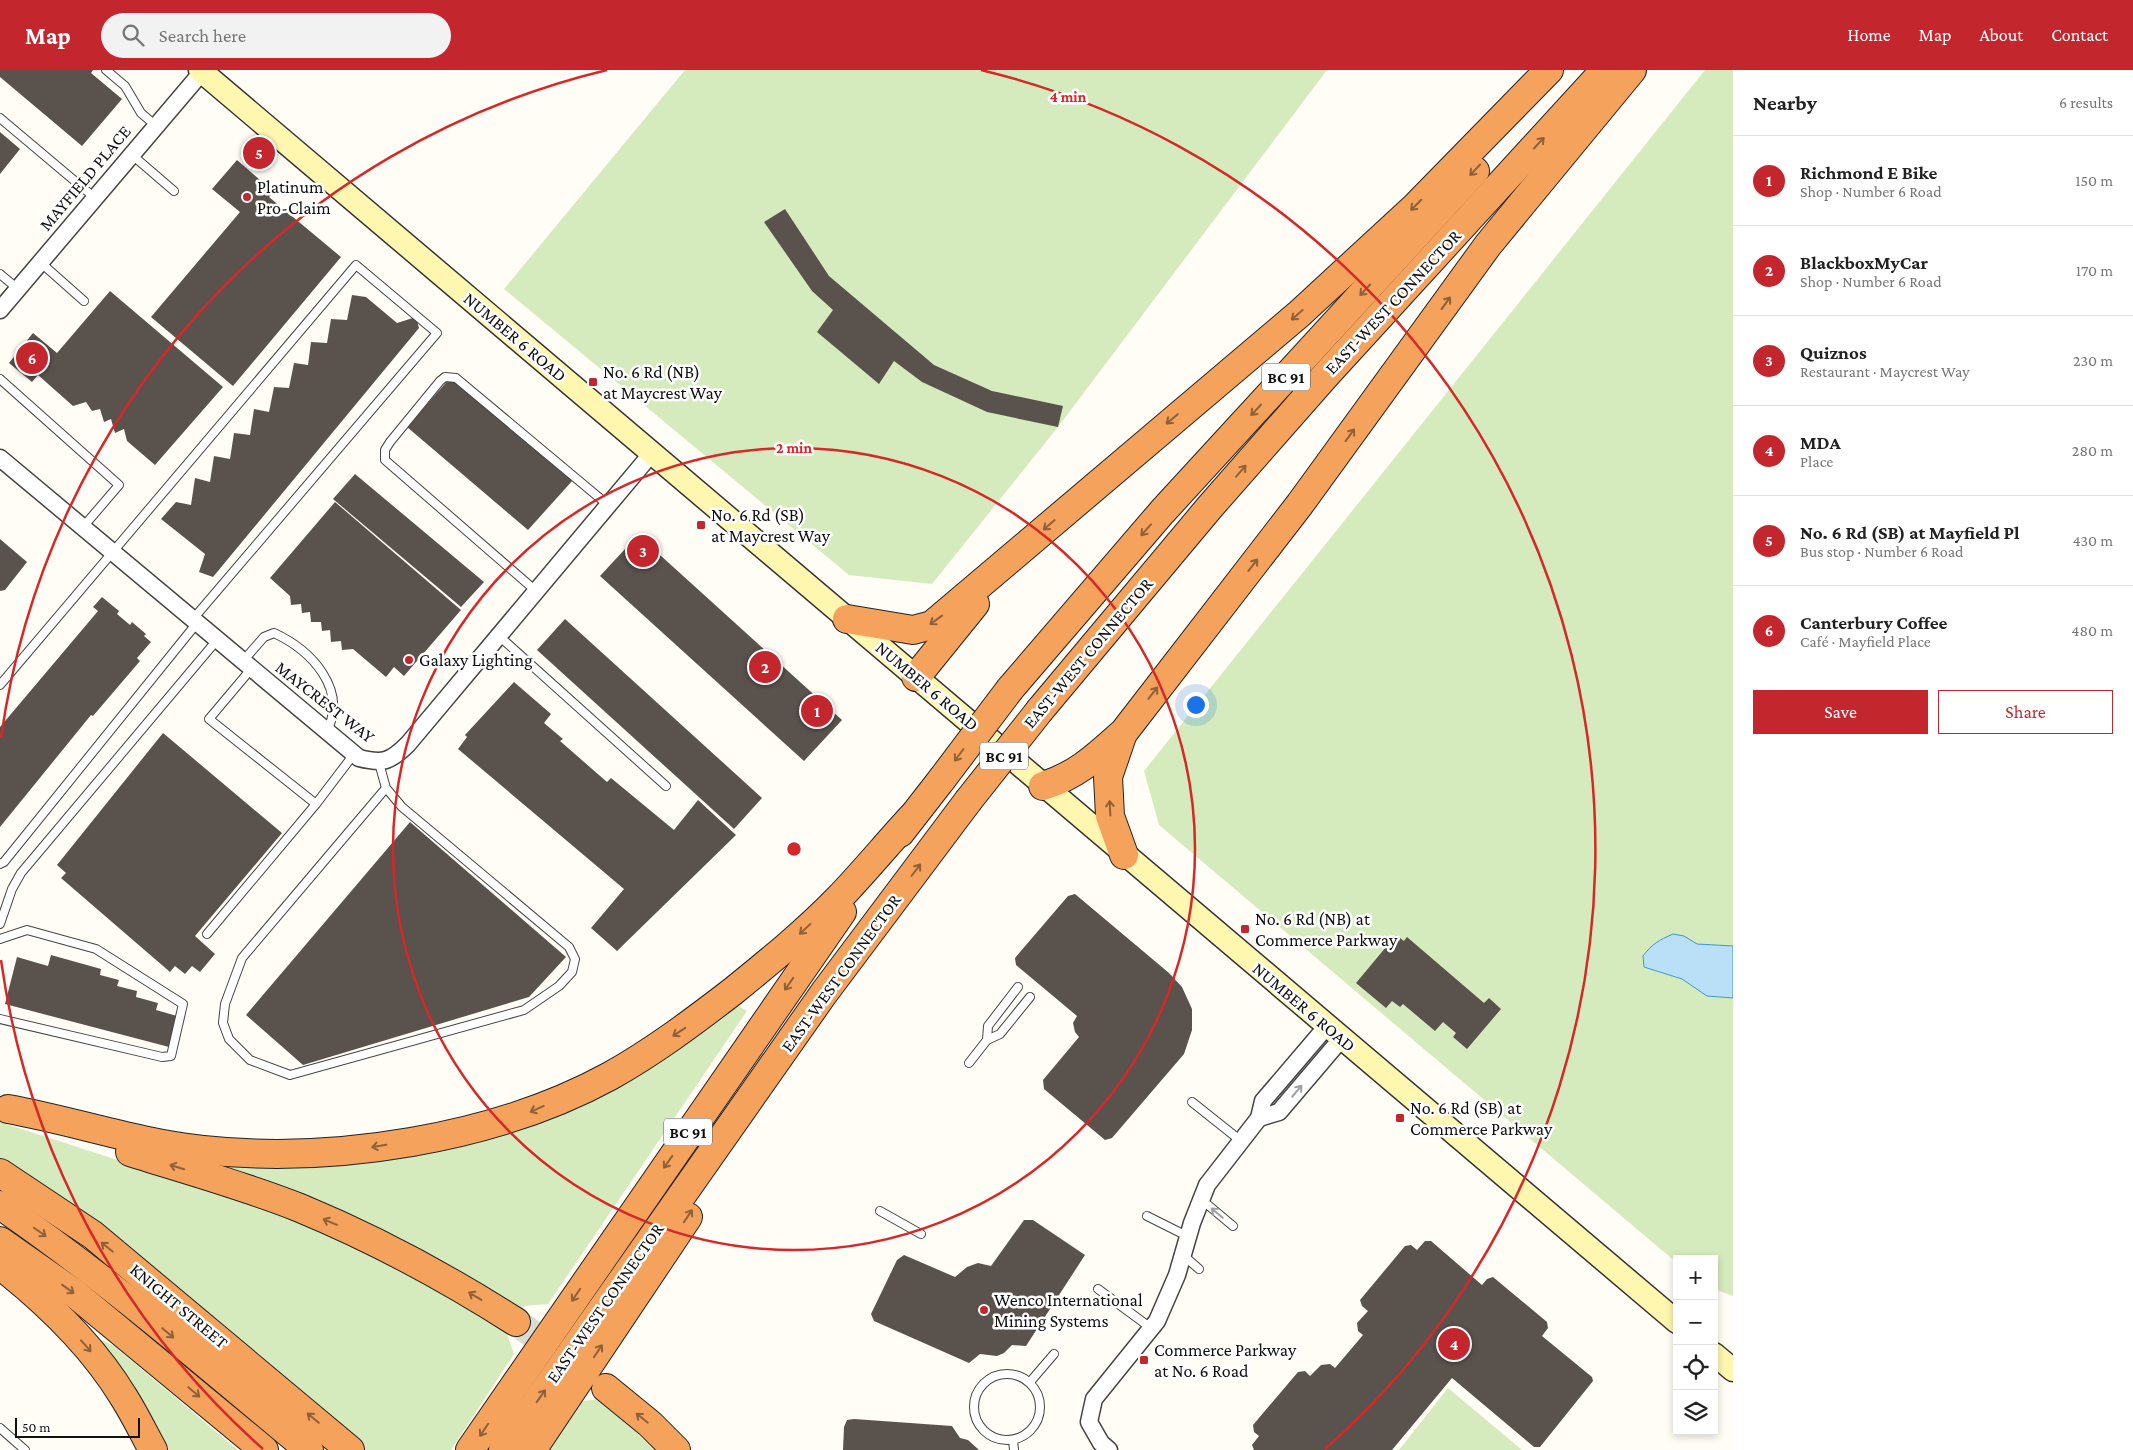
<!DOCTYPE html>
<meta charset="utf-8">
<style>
:root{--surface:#fff;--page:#f2f2f2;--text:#222;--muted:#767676;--line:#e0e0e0;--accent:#c4262e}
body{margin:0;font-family:"Crimson Pro",serif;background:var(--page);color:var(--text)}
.controls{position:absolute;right:15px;bottom:15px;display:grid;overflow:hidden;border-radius:0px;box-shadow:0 2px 8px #0003}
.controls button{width:45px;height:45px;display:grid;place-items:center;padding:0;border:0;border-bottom:1px solid var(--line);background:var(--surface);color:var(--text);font:25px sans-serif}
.scale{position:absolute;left:15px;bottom:12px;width:125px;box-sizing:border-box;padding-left:5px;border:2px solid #111;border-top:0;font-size:14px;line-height:18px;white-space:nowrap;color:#111;-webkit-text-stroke:4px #fff;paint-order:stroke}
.you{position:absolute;left:1195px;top:634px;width:18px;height:18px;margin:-12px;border:4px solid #fff;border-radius:50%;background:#1a73e8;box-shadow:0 0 0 8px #1a73e833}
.badge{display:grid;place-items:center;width:32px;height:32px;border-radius:50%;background:var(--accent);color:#fff;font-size:16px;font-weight:700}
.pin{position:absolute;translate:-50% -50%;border:2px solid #fff;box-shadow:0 1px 5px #0006}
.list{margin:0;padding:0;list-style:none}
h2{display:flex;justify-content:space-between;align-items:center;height:65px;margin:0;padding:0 20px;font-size:21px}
h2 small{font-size:16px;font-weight:400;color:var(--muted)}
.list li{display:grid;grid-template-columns:32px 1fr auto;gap:15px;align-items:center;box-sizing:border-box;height:90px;padding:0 20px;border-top:1px solid var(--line)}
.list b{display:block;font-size:19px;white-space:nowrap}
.list p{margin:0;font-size:16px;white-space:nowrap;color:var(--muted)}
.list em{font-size:16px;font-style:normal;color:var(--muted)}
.actions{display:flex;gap:10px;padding:15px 20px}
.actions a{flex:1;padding:11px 0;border:1px solid var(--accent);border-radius:0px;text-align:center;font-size:18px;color:var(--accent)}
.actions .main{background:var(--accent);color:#fff}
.icon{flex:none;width:28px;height:28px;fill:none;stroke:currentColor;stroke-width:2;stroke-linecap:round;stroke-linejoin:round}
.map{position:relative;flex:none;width:1733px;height:1380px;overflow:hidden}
header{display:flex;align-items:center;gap:30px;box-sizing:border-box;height:70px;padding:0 25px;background:var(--accent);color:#fff}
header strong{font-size:24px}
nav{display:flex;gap:28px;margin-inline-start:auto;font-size:18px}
.search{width:350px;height:45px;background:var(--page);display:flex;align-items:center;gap:12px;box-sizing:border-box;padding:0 18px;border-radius:28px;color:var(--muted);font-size:19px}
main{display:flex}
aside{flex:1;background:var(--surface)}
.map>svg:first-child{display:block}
.green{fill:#d5ebbd}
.water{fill:#b9e0f7;stroke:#3f96cf}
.building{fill:#5a524d}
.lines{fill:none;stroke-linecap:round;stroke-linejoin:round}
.motorway-tunnel{stroke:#dbdad3;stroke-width:28;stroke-dasharray:28 14;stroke-linecap:butt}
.service-casing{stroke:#444;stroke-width:10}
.minor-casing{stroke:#444;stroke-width:19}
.secondary-casing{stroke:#333;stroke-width:25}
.motorway-casing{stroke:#222;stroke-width:30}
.service{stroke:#fff;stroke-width:8}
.minor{stroke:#fff;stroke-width:16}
.secondary{stroke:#fff6b0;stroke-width:22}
.motorway{stroke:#f5a25d;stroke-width:28}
.motorway-bridge-casing{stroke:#222;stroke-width:30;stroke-linecap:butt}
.motorway-bridge{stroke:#f5a25d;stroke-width:28}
.oneway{stroke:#8e613b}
.oneway2{stroke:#a0a0a0}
.ring{fill:none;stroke:#d62828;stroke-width:2.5}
.poi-dot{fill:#c4262e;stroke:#fff;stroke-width:2}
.labels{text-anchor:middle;stroke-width:5;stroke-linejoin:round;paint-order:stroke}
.shield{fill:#fff;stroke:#585858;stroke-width:1}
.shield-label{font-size:16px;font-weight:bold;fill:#111}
.street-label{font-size:18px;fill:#111;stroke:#fff}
.poi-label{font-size:18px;fill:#111;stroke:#fff;text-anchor:start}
.centre{fill:#d62828;stroke:#fff;stroke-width:2.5}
.ring-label{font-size:15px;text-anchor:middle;font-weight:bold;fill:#d62828;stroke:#fff;stroke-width:5;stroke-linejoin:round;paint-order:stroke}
</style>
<header>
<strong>Map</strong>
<div class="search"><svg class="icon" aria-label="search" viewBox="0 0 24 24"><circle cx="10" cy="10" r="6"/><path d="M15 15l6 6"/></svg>Search here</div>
<nav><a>Home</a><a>Map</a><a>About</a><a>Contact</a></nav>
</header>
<main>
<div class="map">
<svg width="1733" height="1380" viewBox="0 0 1733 1380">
<rect width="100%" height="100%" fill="#fffdf5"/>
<g class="green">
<path d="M685,0H1327L1058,357L932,514L849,505L504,219Z"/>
<path d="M1705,0H1733V1226L1714,1219V1189H1677V1193L1159,755L1144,701Z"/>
<path d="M739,936L747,941L548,1234L525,1236L519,1242L207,1091C253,1094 299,1098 345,1095C379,1093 413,1085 447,1078Z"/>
<path d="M0,1052L275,1141L381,1185L506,1261L514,1284L451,1380H365L106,1165L0,1088Z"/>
<path d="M102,1270L114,1276L238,1380H162L125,1309L100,1271Z"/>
<path d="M1448,1318L1522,1380H1399Z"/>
<path d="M599,1329L612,1337L654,1380H544L577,1332Z"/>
</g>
<path class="water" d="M1673,864L1684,866L1697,874L1733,876V928L1707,926L1682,909L1644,897L1643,886C1652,874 1659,870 1673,864Z"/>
<g class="building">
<path d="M0,0H93L91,3L122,29L82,76L0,7Z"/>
<path d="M0,62L20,79L0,104Z"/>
<path d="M237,90L274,122L269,127L341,187L233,316L151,247L240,142L212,119Z"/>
<path d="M785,139L829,206L934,295L992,321L1063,336L1058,357L987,342L922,312L894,291L879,314L817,262L833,240L812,221L764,152Z"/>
<path d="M110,221L223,317L155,395L127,371L124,359L115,363L111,349L104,352L100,339L92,341L86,332L73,336L38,305L32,312L9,293L33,263L57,283Z"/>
<path d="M352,225L366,227L397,253L416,247L419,258L213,507L199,502L205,484L161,449L176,432L191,435L195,408L210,412L214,386L230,389L234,363L250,365L254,339L269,342L274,317L289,318L294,293L308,295L311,272L327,273L331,249L347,250Z"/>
<path d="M450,308L573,410L528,460L407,357Z"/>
<path d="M355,404L484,512L461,537L333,429Z"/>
<path d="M335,432L461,540L404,606L394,597L386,607L353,579L342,580L341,571L331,572L330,560L322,561L321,552H311L310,542L302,543L301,534L291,535L290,526L270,508Z"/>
<path d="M638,465L842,650L804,691L600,506Z"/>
<path d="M0,469L27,492L5,520L0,521Z"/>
<path d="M102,527L119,541L117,544L130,555L132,552L146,564L144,566L151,572L137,588L140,591L93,646L91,645L0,757V657L98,541L93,537Z"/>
<path d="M565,549L762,728L734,759L537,580Z"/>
<path d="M514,612L551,644L544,653L563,669L560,671L607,712L611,708L674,760L698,730L736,765L617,881L591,858L624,819L458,679L467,667L465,665Z"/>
<path d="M163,663L282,763L195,866L215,884L200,902L192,896L185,904L175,896L170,902L61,808L66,803L57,795Z"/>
<path d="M410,752L566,887L529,927L303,995L246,945Z"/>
<path d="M1075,824L1169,903L1182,917L1192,939V960L1184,984L1112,1068L1105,1070L1044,1019L1043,1010L1079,967L1075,962L1073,953L1077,946L1016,895L1015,888L1068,826Z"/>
<path d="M1396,865L1404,871L1407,867L1484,933L1489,928L1501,939L1467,979L1453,967L1456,963L1443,952L1435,961L1403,934L1400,937L1392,931L1386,938L1356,913Z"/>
<path d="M51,885L101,899L100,905L119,910L117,916L137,921L136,927L158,933L156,940L177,946L169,977L5,934L17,887L48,896Z"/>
<path d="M1024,1150H1033L1085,1185L1026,1276L1012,1275L1004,1283L997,1286L980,1284L969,1293L874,1251L871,1244L897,1190L904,1185L955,1207L967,1197L978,1193L991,1196Z"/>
<path d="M1425,1171H1431L1482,1215L1487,1209L1493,1207L1547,1252L1548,1258L1542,1266L1592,1307L1593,1311L1540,1377H1534L1452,1308L1392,1380H1254L1252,1375L1259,1366L1254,1362L1253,1355L1298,1302L1305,1301L1310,1306L1321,1295L1330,1294L1335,1298L1363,1265L1358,1261L1357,1253L1368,1241L1362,1236L1360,1230L1405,1176L1411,1175L1417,1180Z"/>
<path d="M854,1349L952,1356L960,1368L968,1370L979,1380H843L844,1357L847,1350Z"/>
</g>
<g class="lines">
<path class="motorway-tunnel" d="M516,1252L587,1303"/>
<defs>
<g id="service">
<path d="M106,0L125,16L141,43L155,55"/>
<path d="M0,48L95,128"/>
<path d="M131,84L174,121"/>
<path d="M40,192L84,231"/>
<path d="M0,204L18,219"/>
<path d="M0,309L119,415L83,457"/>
<path d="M536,521L385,390V380L390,372L440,311L445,307L456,308L608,435"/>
<path d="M499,566L666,716"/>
<path d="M243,591L264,567L274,563C311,580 348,619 327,661"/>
<path d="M252,598L209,649L316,734"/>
<path d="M0,615L356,195L437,263L193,549"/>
<path d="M379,693L386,718L402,737L569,877L575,889L572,902L559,916L524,940L290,1005L250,990L229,969L223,953L225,934L242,888L386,718"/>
<path d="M0,794L4,792L197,553"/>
<path d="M0,854L12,819L21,803L217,570"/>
<path d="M207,864L316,734L354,684"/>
<path d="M0,869L27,860L96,879L183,934L171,986L162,987L0,949"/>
<path d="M987,970L1000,964L1030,927"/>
<path d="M969,993L987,970L988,956L1018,917"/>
<path d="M1192,1032L1241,1071"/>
<path d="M1202,1130L1233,1156"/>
<path d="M880,1141L921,1164"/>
<path d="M1147,1146L1189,1167"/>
<path d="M1183,1185L1199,1199"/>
<path d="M1098,1219L1151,1258"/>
<circle cx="1007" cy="1337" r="33"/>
<path d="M1030,1312L1054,1284"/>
<path d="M0,1358L25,1380"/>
<path d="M1013,1370L1014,1380"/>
</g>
<g id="minor">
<path d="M0,240L202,2"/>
<path d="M0,388L359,688C383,694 390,692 408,674L652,383"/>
<path d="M1259,1048L1279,1042L1342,968"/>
<path d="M1109,1380L1101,1373L1089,1352L1094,1329L1157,1251L1177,1205L1192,1153L1207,1115L1259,1048L1263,1031L1327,956"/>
</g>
<g id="secondary">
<path d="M200,0L1677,1252"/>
<path d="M1714,1284L1733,1300"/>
</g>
<g id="motorway">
<path d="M847,549L913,560L932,555L1299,244L1415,137L1549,0"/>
<path d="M916,607L975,534"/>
<path d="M1010,619L1162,442L1475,101"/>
<path d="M1040,640L1209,438L1325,306L1605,0"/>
<path d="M1122,666L1108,707L1110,746L1124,785"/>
<path d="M1043,716C1078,705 1097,686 1124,662L1300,434L1488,175L1632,0"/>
<path d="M900,763L942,709"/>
<path d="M8,1039C74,1051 137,1073 203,1080C333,1094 495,1069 610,1006C653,982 693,952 732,922C769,892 806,862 839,828C864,802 887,774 911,748"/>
<path d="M130,1082C186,1100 245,1116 300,1138C375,1169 447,1208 516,1252"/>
<path d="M0,1103L93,1165L350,1380"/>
<path d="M0,1135C108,1209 208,1296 309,1380"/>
<path d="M0,1171L74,1223L264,1380"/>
<path d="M0,1195C47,1232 92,1275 123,1326C134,1343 143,1362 153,1380"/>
<path d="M606,1318L650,1354L676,1380"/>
<path d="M470,1380L842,842"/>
<path d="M503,1380L824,923L968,731"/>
<path d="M532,1380L688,1147"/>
</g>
</defs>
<use href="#service" class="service-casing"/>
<use href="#minor" class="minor-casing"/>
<use href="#secondary" class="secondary-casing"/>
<use href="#motorway" class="motorway-casing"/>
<use href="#service" class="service"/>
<use href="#minor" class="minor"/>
<use href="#secondary" class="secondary"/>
<use href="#motorway" class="motorway"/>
<defs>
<g id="motorway-bridge">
<path d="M942,709L1010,619"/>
<path d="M968,731L1040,640"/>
</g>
</defs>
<use href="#motorway-bridge" class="motorway-bridge-casing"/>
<use href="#motorway-bridge" class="motorway-bridge"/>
</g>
<defs><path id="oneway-shaft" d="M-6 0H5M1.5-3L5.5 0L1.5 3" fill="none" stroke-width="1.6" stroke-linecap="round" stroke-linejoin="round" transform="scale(1.25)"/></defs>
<g class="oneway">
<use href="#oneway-shaft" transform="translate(1539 73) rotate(-47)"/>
<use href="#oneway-shaft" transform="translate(1475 100) rotate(133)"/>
<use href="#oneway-shaft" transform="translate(1416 135) rotate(135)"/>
<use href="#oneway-shaft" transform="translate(1365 220) rotate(133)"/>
<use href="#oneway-shaft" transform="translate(1446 233) rotate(-54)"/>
<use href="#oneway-shaft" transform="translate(1297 245) rotate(139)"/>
<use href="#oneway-shaft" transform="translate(1256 340) rotate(133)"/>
<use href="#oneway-shaft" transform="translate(1172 349) rotate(140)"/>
<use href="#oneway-shaft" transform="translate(1350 365) rotate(-54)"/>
<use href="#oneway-shaft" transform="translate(1241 401) rotate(-49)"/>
<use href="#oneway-shaft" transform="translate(1049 455) rotate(139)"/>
<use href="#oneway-shaft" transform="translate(1146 460) rotate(131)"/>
<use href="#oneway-shaft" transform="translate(1253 495) rotate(-52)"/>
<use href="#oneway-shaft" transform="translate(936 550) rotate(144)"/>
<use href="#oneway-shaft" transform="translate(1153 623) rotate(-52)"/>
<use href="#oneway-shaft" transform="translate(959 685) rotate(127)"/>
<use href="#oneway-shaft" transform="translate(1110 738) rotate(-93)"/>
<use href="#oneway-shaft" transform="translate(916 800) rotate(-53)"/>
<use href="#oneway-shaft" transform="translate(805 859) rotate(137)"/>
<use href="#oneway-shaft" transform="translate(789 914) rotate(125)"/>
<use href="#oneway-shaft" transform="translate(679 962) rotate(147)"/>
<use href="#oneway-shaft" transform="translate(537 1039) rotate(156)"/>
<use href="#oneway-shaft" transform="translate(379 1076) rotate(170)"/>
<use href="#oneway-shaft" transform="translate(668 1092) rotate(125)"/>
<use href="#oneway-shaft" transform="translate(177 1097) rotate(-163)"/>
<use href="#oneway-shaft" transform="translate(688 1146) rotate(-56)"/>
<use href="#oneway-shaft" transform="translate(330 1152) rotate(-157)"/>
<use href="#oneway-shaft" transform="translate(40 1162) rotate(35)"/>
<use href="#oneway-shaft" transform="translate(107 1177) rotate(-141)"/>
<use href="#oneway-shaft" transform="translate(68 1219) rotate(36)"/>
<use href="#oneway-shaft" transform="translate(576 1225) rotate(124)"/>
<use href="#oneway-shaft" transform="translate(475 1226) rotate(-149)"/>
<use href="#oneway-shaft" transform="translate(168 1263) rotate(40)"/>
<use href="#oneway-shaft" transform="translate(86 1276) rotate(49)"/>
<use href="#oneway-shaft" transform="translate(598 1281) rotate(-56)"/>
<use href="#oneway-shaft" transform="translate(194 1322) rotate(40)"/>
<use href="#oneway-shaft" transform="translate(541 1326) rotate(-55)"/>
<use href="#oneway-shaft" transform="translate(313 1348) rotate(-140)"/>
<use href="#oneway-shaft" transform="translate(642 1348) rotate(-141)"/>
<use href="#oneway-shaft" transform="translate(484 1360) rotate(124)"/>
</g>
<g class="oneway2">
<use href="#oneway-shaft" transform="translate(1297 1021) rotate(-50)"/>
<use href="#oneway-shaft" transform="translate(1217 1143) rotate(-140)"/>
</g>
<g class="ring">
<circle cx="794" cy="779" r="401"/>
<path d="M263 1379A801 801 0 0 1 1 890M1 668A801 801 0 0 1 607 0M981 0A801 801 0 0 1 1325 1379"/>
</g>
<g class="poi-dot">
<circle cx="247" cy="127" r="5"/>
<rect x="588" y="307" width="10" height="10" rx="2.5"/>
<rect x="696" y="450" width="10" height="10" rx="2.5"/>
<circle cx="409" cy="590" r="5"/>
<rect x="1240" y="854" width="10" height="10" rx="2.5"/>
<rect x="1395" y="1043" width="10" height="10" rx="2.5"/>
<circle cx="984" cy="1240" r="5"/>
<rect x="1139" y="1285" width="10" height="10" rx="2.5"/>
</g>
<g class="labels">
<g class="shield">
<rect x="1262" y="293.5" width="48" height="27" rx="4"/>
<rect x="980" y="672.5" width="48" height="27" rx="4"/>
<rect x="664" y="1048.5" width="48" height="27" rx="4"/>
</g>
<g class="shield-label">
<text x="1286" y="313">BC 91</text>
<text x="1004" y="692">BC 91</text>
<text x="688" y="1068">BC 91</text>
</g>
<g class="street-label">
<text transform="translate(85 108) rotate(-50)" y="6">MAYFIELD PLACE</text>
<text transform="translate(1393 232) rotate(-47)" y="6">EAST-WEST CONNECTOR</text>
<text transform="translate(515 267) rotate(40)" y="6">NUMBER 6 ROAD</text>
<text transform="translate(1088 583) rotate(-50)" y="6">EAST-WEST CONNECTOR</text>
<text transform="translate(927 616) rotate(40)" y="6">NUMBER 6 ROAD</text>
<text transform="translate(325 632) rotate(38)" y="6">MAYCREST WAY</text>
<text transform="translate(841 903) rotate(-54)" y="6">EAST-WEST CONNECTOR</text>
<text transform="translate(1304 937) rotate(40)" y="6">NUMBER 6 ROAD</text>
<text transform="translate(605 1233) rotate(-55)" y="6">EAST-WEST CONNECTOR</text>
<text transform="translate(179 1236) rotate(40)" y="6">KNIGHT STREET</text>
</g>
<g class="poi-label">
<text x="257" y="123">Platinum<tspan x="257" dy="21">Pro-Claim</tspan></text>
<text x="603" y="308">No. 6 Rd (NB)<tspan x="603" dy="21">at Maycrest Way</tspan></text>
<text x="711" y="451">No. 6 Rd (SB)<tspan x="711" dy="21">at Maycrest Way</tspan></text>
<text x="419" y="596">Galaxy Lighting</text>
<text x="1255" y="855">No. 6 Rd (NB) at<tspan x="1255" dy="21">Commerce Parkway</tspan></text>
<text x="1410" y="1044">No. 6 Rd (SB) at<tspan x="1410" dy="21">Commerce Parkway</tspan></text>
<text x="994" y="1236">Wenco International<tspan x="994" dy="21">Mining Systems</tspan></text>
<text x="1154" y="1286">Commerce Parkway<tspan x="1154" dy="21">at No. 6 Road</tspan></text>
</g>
</g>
<circle cx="794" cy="779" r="8" class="centre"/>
<g class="ring-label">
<text x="1068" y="32">4 min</text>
<text x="794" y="383">2 min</text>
</g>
</svg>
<div class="controls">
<button>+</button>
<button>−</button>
<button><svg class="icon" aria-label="locate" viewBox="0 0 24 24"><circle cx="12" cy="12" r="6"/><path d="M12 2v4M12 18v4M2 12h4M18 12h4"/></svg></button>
<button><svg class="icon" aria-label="layers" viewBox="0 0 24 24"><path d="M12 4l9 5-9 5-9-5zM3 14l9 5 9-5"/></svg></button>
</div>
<div class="scale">50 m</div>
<div class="you"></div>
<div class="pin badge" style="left:817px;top:641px">1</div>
<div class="pin badge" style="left:765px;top:597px">2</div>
<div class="pin badge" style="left:643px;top:481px">3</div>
<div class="pin badge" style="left:1454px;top:1274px">4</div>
<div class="pin badge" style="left:259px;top:83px">5</div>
<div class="pin badge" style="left:32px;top:288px">6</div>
</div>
<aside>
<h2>Nearby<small>6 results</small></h2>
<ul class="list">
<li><span class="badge">1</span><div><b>Richmond E Bike</b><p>Shop · Number 6 Road</p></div><em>150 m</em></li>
<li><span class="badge">2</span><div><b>BlackboxMyCar</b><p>Shop · Number 6 Road</p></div><em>170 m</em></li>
<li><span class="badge">3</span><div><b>Quiznos</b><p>Restaurant · Maycrest Way</p></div><em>230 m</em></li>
<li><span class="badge">4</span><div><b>MDA</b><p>Place</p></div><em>280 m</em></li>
<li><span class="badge">5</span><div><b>No. 6 Rd (SB) at Mayfield Pl</b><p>Bus stop · Number 6 Road</p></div><em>430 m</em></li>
<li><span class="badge">6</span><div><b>Canterbury Coffee</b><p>Café · Mayfield Place</p></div><em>480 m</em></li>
</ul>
<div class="actions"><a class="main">Save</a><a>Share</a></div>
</aside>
</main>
